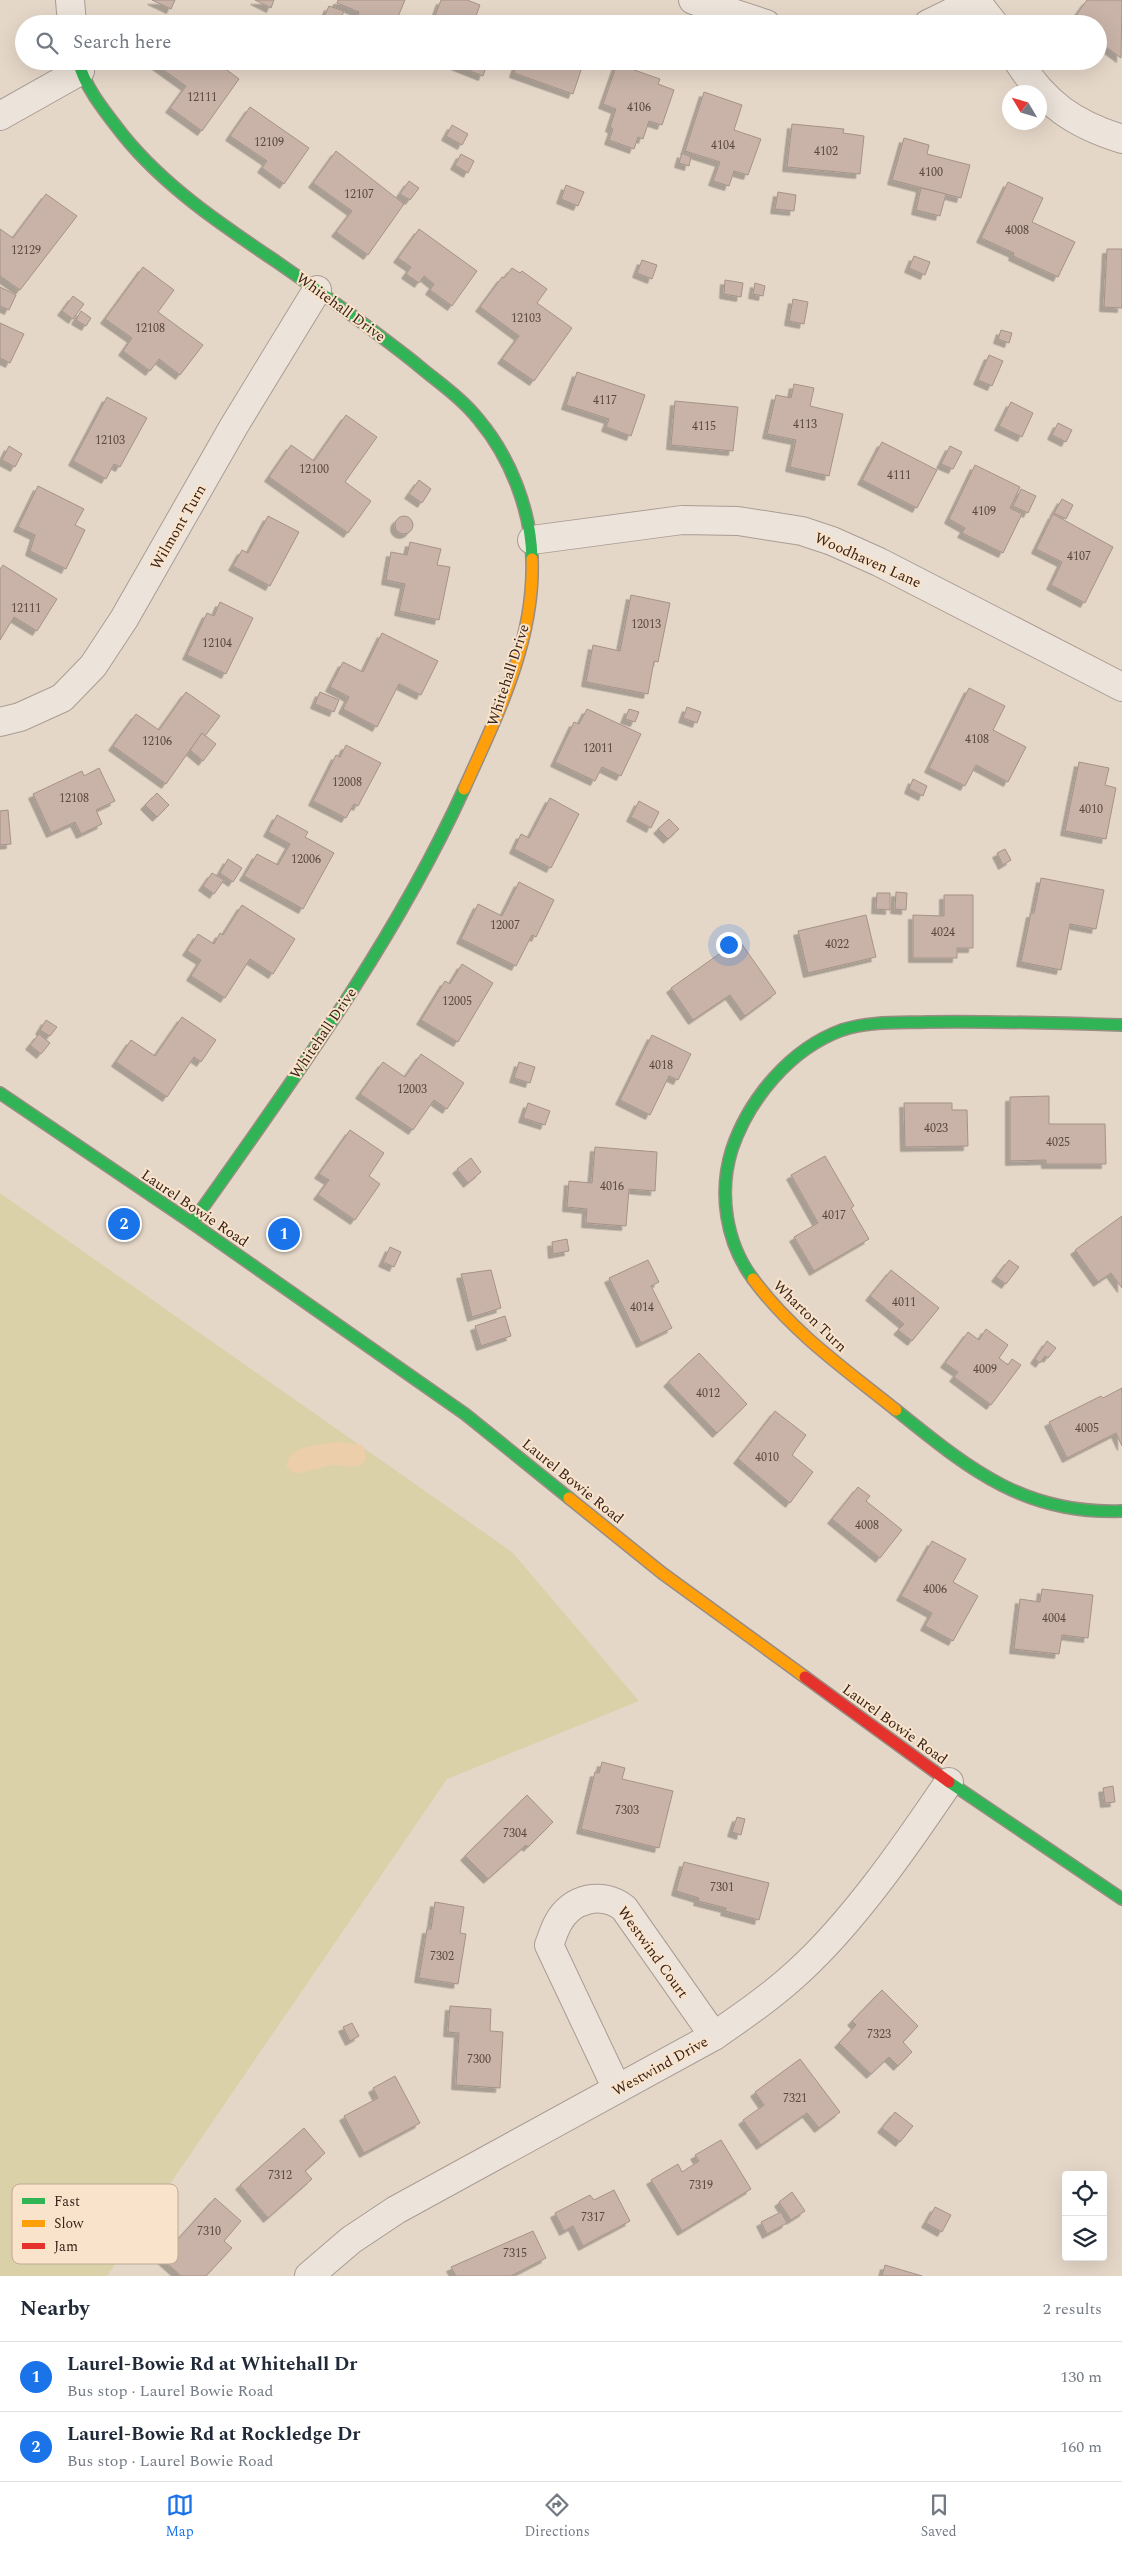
<!DOCTYPE html>
<meta charset="utf-8">
<style>
:root{--surface:#fff;--page:#f6f6f7;--text:#1f2937;--muted:#747a83;--line:#e0e1e3;--accent:#1a73e8}
body{margin:0;font-family:Spectral,serif;background:var(--page);color:var(--text)}
.controls{position:absolute;right:15px;bottom:15px;display:grid;overflow:hidden;border-radius:5px;box-shadow:0 5px 20px #0002}
.controls button{width:45px;height:45px;display:grid;place-items:center;padding:0;border:0;border-bottom:1px solid var(--line);background:var(--surface);color:var(--text);font:25px sans-serif}
.compass{position:absolute;left:1002px;top:85px;width:45px;height:45px;border-radius:50%;background:var(--surface);box-shadow:0 5px 20px #0002;rotate:308deg}
.you{position:absolute;left:728px;top:944px;width:18px;height:18px;margin:-12px;border:4px solid #fff;border-radius:50%;background:#1a73e8;box-shadow:0 0 0 8px #1a73e833}
.badge{display:grid;place-items:center;width:32px;height:32px;border-radius:50%;background:var(--accent);color:#fff;font-size:16px;font-weight:700}
.pin{position:absolute;translate:-50% -50%;border:2px solid #fff;box-shadow:0 1px 5px #0006}
.list{margin:0;padding:0;list-style:none}
h2{display:flex;justify-content:space-between;align-items:center;height:65px;margin:0;padding:0 20px;font-size:21px}
h2 small{font-size:16px;font-weight:400;color:var(--muted)}
.list li{display:grid;grid-template-columns:32px 1fr auto;gap:15px;align-items:center;box-sizing:border-box;height:70px;padding:0 20px;border-top:1px solid var(--line)}
.list b{display:block;font-size:19px;white-space:nowrap}
.list p{margin:0;font-size:16px;white-space:nowrap;color:var(--muted)}
.list em{font-size:16px;font-style:normal;color:var(--muted)}
.icon{flex:none;width:28px;height:28px;fill:none;stroke:currentColor;stroke-width:2;stroke-linecap:round;stroke-linejoin:round}
.map{position:relative;flex:none;width:1122px;height:2276px;overflow:hidden}
.search{position:absolute;background:var(--surface);box-shadow:0 5px 20px #0002;left:15px;right:15px;top:15px;height:55px;display:flex;align-items:center;gap:12px;box-sizing:border-box;padding:0 18px;border-radius:28px;color:var(--muted);font-size:19px}
.sheet{height:205px;background:var(--surface)}
nav{display:flex;justify-content:space-around;align-items:center;box-sizing:border-box;height:70px;border-top:1px solid var(--line);background:var(--surface);font-size:14px;color:var(--muted)}
nav a{display:grid;justify-items:center;gap:2px}
nav .on{color:var(--accent)}
.map>svg:first-child{display:block}
.green{fill:#dad1a8}
.sand{fill:#ecceab}
.building{fill:#c9b3a8;stroke:#a59288;filter:url(#shadow)}
.lines{fill:none;stroke-linecap:round;stroke-linejoin:round}
.street-casing{stroke:#aa9c92;stroke-width:30}
.fast-casing{stroke:#998c82;stroke-width:14}
.slow-casing{stroke:#998c82;stroke-width:14}
.jam-casing{stroke:#998c82;stroke-width:14}
.street{stroke:#ece3da;stroke-width:28}
.fast{stroke:#30b455;stroke-width:11}
.slow{stroke:#ff9f0a;stroke-width:11}
.jam{stroke:#e5322d;stroke-width:11}
.labels{text-anchor:middle;stroke-width:4;stroke-linejoin:round;paint-order:stroke}
.number-label{font-size:12px;fill:#5c473e}
.street-label{font-size:15px;fill:#38231a;stroke:#f9e3cb}
.key{fill:#f9e3cb;stroke:#bfa996;stroke-width:1}
.key-label{font-size:14px;fill:#38231a}
</style>
<div class="map">
<svg width="1122" height="2276" viewBox="0 0 1122 2276">
<defs>
<filter id="shadow"><feDropShadow dx="-4.5" dy="4.5" stdDeviation="0" flood-color="#0004"/></filter>
</defs>
<rect width="100%" height="100%" fill="#e5d7c8"/>
<path class="green" d="M0,1193L512,1552L639,1701L447,1779L107,2276H0Z"/>
<path class="sand" d="M339,1442L363,1445L366,1458L362,1465L353,1467L332,1465L301,1473L292,1472L287,1468C284,1445 322,1445 339,1442Z"/>
<g class="building">
<path d="M152,0H175L171,9Z"/>
<path d="M255,0H274L271,8Z"/>
<path d="M338,0H405L395,24H355L359,12L337,3Z"/>
<path d="M441,0H467L480,5L473,24H432Z"/>
<path d="M1087,0H1122L1121,58L1106,47L1098,57V24H1082L1074,18Z"/>
<path d="M329,6L344,11L338,24L322,21Z"/>
<path d="M151,61H215L239,79L202,131L170,108L186,86Z"/>
<path d="M452,61H488L483,76L455,65L456,63Z"/>
<path d="M518,61H584L573,94L514,73Z"/>
<path d="M617,64L660,79L658,84L674,90L662,125L649,121L643,139L638,137L634,149L609,140L613,129L610,127L616,109L603,104Z"/>
<path d="M704,92L742,105L734,130L761,139L748,175L734,171L729,186L713,181L720,162L685,151Z"/>
<path d="M250,107L309,148L284,184L262,168L267,161L230,136Z"/>
<path d="M792,124L844,129L843,133L864,136L860,174L787,167Z"/>
<path d="M452,125L468,134L462,145L446,136Z"/>
<path d="M904,138L929,145L927,154L970,165L961,198L892,180Z"/>
<path d="M336,151L404,204L368,255L336,232L352,211L313,183Z"/>
<path d="M682,153L691,157L689,166L679,163Z"/>
<path d="M461,154L474,161L468,173L455,165Z"/>
<path d="M409,181L419,188L410,200L400,194Z"/>
<path d="M1008,182L1043,198L1032,222L1075,242L1058,277L1013,256L1014,253L981,238Z"/>
<path d="M566,185L584,192L578,206L561,199Z"/>
<path d="M921,188L946,194L940,216L916,210Z"/>
<path d="M778,192L796,195L794,211L775,209Z"/>
<path d="M46,194L77,216L20,290L0,276V229L13,238Z"/>
<path d="M419,229L477,271L452,306L430,290L434,284L424,276L419,283L406,274L411,267L398,258Z"/>
<path d="M1107,249H1122V308L1104,307Z"/>
<path d="M914,256L930,262L925,275L909,268Z"/>
<path d="M642,260L657,265L652,279L637,273Z"/>
<path d="M143,267L174,290L158,312L203,345L180,375L159,359L150,371L123,351L132,338L105,319Z"/>
<path d="M512,268L520,273L522,271L547,289L537,303L572,328L534,381L502,359L519,336L480,307L502,277L504,278Z"/>
<path d="M725,280L743,283L741,297L724,294Z"/>
<path d="M755,283L765,286L763,296L753,294Z"/>
<path d="M0,287L16,295L9,310L0,306Z"/>
<path d="M73,296L84,304L73,319L62,311Z"/>
<path d="M793,299L808,302L804,324L789,321Z"/>
<path d="M81,311L91,318L86,326L76,320Z"/>
<path d="M0,323L24,334L10,363L0,358Z"/>
<path d="M1001,330L1012,333L1009,343L998,339Z"/>
<path d="M989,355L1003,361L992,386L978,380Z"/>
<path d="M577,372L645,395L631,436L606,427L609,419L566,405Z"/>
<path d="M794,384L814,388L810,406L843,414L829,476L790,467L796,440L767,434L776,395L791,398Z"/>
<path d="M107,397L147,418L120,467L114,464L106,479L73,461Z"/>
<path d="M675,401L738,407L733,451L671,445Z"/>
<path d="M1011,402L1033,413L1022,437L999,426Z"/>
<path d="M346,415L377,437L345,482L371,501L348,533L269,477L291,445L314,461Z"/>
<path d="M1058,423L1072,430L1066,442L1052,435Z"/>
<path d="M882,442L937,470L917,508L862,480Z"/>
<path d="M9,446L22,454L15,467L2,460Z"/>
<path d="M950,446L962,452L953,469L941,464Z"/>
<path d="M975,465L1020,487L1010,508L1022,514L1003,553L962,533L965,528L949,519Z"/>
<path d="M419,480L431,489L422,503L409,494Z"/>
<path d="M38,486L84,509L75,525L85,530L66,569L30,551L35,535L18,527Z"/>
<path d="M1021,489L1036,496L1028,513L1013,506Z"/>
<path d="M1062,499L1073,505L1066,519L1054,513Z"/>
<path d="M1053,514L1113,547L1085,603L1051,585L1062,562L1036,549Z"/>
<path d="M268,516L299,532L270,586L233,566L242,550L248,553Z"/>
<circle cx="404" cy="525" r="9"/>
<path d="M410,542L441,549L437,565L450,567L439,620L399,611L405,584L386,580L391,552L407,555Z"/>
<path d="M3,565L57,599L37,631L14,617L0,640V569Z"/>
<path d="M631,595L670,603L658,662L654,661L648,694L586,682L593,645L620,651Z"/>
<path d="M220,602L253,618L226,674L187,655L207,613L214,616Z"/>
<path d="M382,633L438,661L421,695L399,684L377,727L343,709L349,697L330,687L343,662L363,672Z"/>
<path d="M969,688L1005,706L993,730L1026,747L1008,782L976,765L965,786L929,768Z"/>
<path d="M186,692L220,716L205,736L202,733L166,784L113,746L136,714L159,730Z"/>
<path d="M320,692L339,700L334,712L315,704Z"/>
<path d="M687,707L701,712L697,723L683,718Z"/>
<path d="M587,709L641,734L621,776L602,767L595,781L555,762L574,722L579,724Z"/>
<path d="M629,709L639,712L635,722L625,719Z"/>
<path d="M202,733L216,744L203,761L190,750Z"/>
<path d="M346,745L381,763L358,806L354,804L346,818L313,801L336,755L340,757Z"/>
<path d="M1079,762L1109,768L1105,785L1116,788L1106,839L1065,831Z"/>
<path d="M99,768L115,801L96,810L102,824L81,834L75,822L51,833L33,794L82,771L84,776Z"/>
<path d="M913,779L927,786L923,796L909,789Z"/>
<path d="M157,793L169,805L157,817L145,805Z"/>
<path d="M550,798L579,814L551,868L514,849L521,834L529,838Z"/>
<path d="M639,801L659,812L651,828L631,817Z"/>
<path d="M8,810L11,844L0,845V811Z"/>
<path d="M277,815L308,832L305,837L334,853L303,909L244,876L257,854L278,865L290,844L268,832Z"/>
<path d="M669,819L679,829L668,839L658,829Z"/>
<path d="M1005,849L1011,860L1003,865L997,853Z"/>
<path d="M228,859L242,868L233,882L220,873Z"/>
<path d="M212,873L224,880L214,894L203,886Z"/>
<path d="M1041,878L1104,890L1096,929L1070,924L1061,970L1021,962L1031,913H1034Z"/>
<path d="M519,882L554,900L536,937L532,935L516,966L461,939L478,904L502,916Z"/>
<path d="M896,892L907,893L906,910L895,909Z"/>
<path d="M877,893H890V910L876,909Z"/>
<path d="M944,895H973V948H957V958H913V915L944,916Z"/>
<path d="M242,905L295,939L273,974L250,959L225,998L191,976L201,960L187,951L198,934L214,944L220,933L223,935Z"/>
<path d="M866,915L876,957L808,973L798,931Z"/>
<path d="M739,940L776,993L745,1016L730,995L693,1020L671,988Z"/>
<path d="M462,964L493,983L458,1042L421,1020L445,981L450,984Z"/>
<path d="M182,1017L216,1040L201,1062L194,1057L167,1097L116,1062L131,1040L155,1056Z"/>
<path d="M46,1020L57,1027L50,1036L40,1030Z"/>
<path d="M39,1034L50,1043L41,1054L30,1045Z"/>
<path d="M652,1035L691,1054L678,1080L669,1076L650,1115L620,1100Z"/>
<path d="M421,1054L464,1083L447,1109L434,1100L413,1130L360,1094L383,1062L405,1077Z"/>
<path d="M519,1062L535,1067L530,1083L514,1078Z"/>
<path d="M1049,1096V1124H1105L1106,1164H1046V1160L1010,1161V1097Z"/>
<path d="M528,1103L550,1111L545,1125L523,1118Z"/>
<path d="M904,1103H952V1110H967L968,1146L905,1147Z"/>
<path d="M350,1130L384,1153L369,1176L380,1184L355,1220L318,1195L329,1180L319,1174Z"/>
<path d="M595,1147L657,1152L655,1191L629,1189L626,1226L586,1223L587,1209L567,1207L569,1181L592,1183Z"/>
<path d="M825,1156L854,1206L851,1208L869,1239L814,1271L794,1237L818,1223L791,1175Z"/>
<path d="M471,1158L481,1172L468,1183L457,1169Z"/>
<path d="M1122,1216V1288L1111,1273L1098,1282L1075,1250Z"/>
<path d="M567,1239L569,1251L553,1254L552,1242Z"/>
<path d="M390,1247L401,1252L394,1267L383,1262Z"/>
<path d="M648,1260L659,1282L651,1286L672,1328L641,1343L609,1278Z"/>
<path d="M1009,1260L1019,1267L1006,1284L996,1277Z"/>
<path d="M491,1270L501,1308L472,1317L461,1274Z"/>
<path d="M891,1270L939,1308L912,1341L898,1330L904,1324L870,1296Z"/>
<path d="M505,1316L511,1336L481,1346L475,1326Z"/>
<path d="M986,1329L1008,1345L999,1358L1008,1365L1012,1359L1021,1365L991,1405L954,1377L958,1372L945,1363L968,1332L979,1340Z"/>
<path d="M1047,1341L1056,1348L1048,1358L1045,1356L1040,1363L1035,1359Z"/>
<path d="M699,1353L747,1404L717,1433L668,1382Z"/>
<path d="M1122,1388V1446L1116,1433L1067,1458L1049,1422L1101,1396L1103,1398Z"/>
<path d="M775,1411L806,1435L792,1455L813,1472L790,1503L738,1459Z"/>
<path d="M858,1487L870,1496L866,1501L902,1530L880,1558L832,1519Z"/>
<path d="M932,1541L966,1559L953,1582L978,1596L953,1641L925,1626L932,1613L901,1596Z"/>
<path d="M1042,1589L1093,1595L1088,1638L1062,1635L1059,1654L1014,1649L1020,1599L1040,1602Z"/>
<path d="M602,1762L625,1768L622,1779L673,1791L659,1848L581,1829L595,1772L599,1773Z"/>
<path d="M1113,1786L1115,1802L1105,1803L1103,1788Z"/>
<path d="M527,1795L553,1822L528,1847L526,1845L488,1879L465,1856Z"/>
<path d="M737,1817L745,1819L741,1835L732,1832Z"/>
<path d="M684,1862L769,1883L759,1920L725,1911L726,1908L698,1901L699,1898L676,1891Z"/>
<path d="M435,1902L464,1907L460,1933L466,1934L458,1984L419,1978L427,1929H431Z"/>
<path d="M882,1990L918,2026L903,2042L912,2052L898,2066L889,2057L871,2074L839,2043L856,2025L852,2021Z"/>
<path d="M450,2006L491,2009L490,2031L503,2032L500,2088L456,2085L459,2033L448,2032Z"/>
<path d="M352,2023L359,2036L350,2041L343,2027Z"/>
<path d="M800,2059L840,2112L819,2128L807,2113L761,2145L743,2120L764,2105L755,2092Z"/>
<path d="M395,2076L420,2123L364,2153L344,2116L378,2098L373,2088Z"/>
<path d="M895,2112L913,2126L900,2142L882,2128Z"/>
<path d="M304,2128L325,2153L305,2171L312,2179L268,2218L240,2185Z"/>
<path d="M721,2140L751,2189L682,2231L651,2180L678,2164L682,2172L699,2161L695,2155Z"/>
<path d="M614,2190L630,2221L583,2246L573,2226L564,2231L555,2213L590,2195L594,2200Z"/>
<path d="M792,2192L805,2211L791,2220L779,2202Z"/>
<path d="M215,2198L241,2221L224,2241L232,2248L206,2276H181L161,2258Z"/>
<path d="M935,2207L951,2215L942,2232L926,2223Z"/>
<path d="M781,2212L787,2223L767,2234L761,2222Z"/>
<path d="M533,2231L546,2258L511,2276H456L451,2267Z"/>
<path d="M885,2265L922,2276H882Z"/>
</g>
<g class="lines">
<defs>
<g id="street">
<path d="M70,0L72,24"/>
<path d="M693,0L766,24"/>
<path d="M976,1L994,24"/>
<path d="M928,24L977,0"/>
<path d="M1018,61C1045,104 1074,124 1122,139"/>
<path d="M0,116L80,71"/>
<path d="M532,540L682,520L738,521L802,531L832,541L879,562L1122,687"/>
<path d="M0,722L20,717L62,698L93,666L124,619L234,426L317,290"/>
<path d="M617,2089L549,1945C552,1938 554,1930 558,1923C571,1898 602,1891 624,1908L714,2036"/>
<path d="M309,2276L351,2240L396,2210L714,2036C743,2016 772,1996 798,1972C854,1921 907,1844 949,1782"/>
</g>
<g id="fast">
<path d="M78,61C85,88 106,113 123,135C165,187 222,225 277,262C323,294 370,327 414,362C436,381 461,397 479,420C510,457 531,510 532,559"/>
<path d="M0,1093L192,1223L465,1414L569,1498"/>
<path d="M192,1223C290,1084 393,945 464,789"/>
<path d="M753,1279C726,1243 718,1193 732,1149C749,1099 790,1049 842,1030C870,1021 899,1023 928,1022C993,1021 1058,1023 1122,1025"/>
<path d="M896,1410C968,1468 1024,1515 1122,1511"/>
<path d="M949,1782L1122,1899"/>
</g>
<g id="slow">
<path d="M464,789C497,716 535,641 532,559"/>
<path d="M753,1279C792,1332 845,1369 896,1410"/>
<path d="M569,1498L662,1573L805,1677"/>
</g>
<path id="jam" d="M805,1677L949,1782"/>
</defs>
<use href="#street" class="street-casing"/>
<use href="#fast" class="fast-casing"/>
<use href="#slow" class="slow-casing"/>
<use href="#jam" class="jam-casing"/>
<use href="#street" class="street"/>
<use href="#fast" class="fast"/>
<use href="#slow" class="slow"/>
<use href="#jam" class="jam"/>
</g>
<g class="labels">
<g class="number-label">
<text x="202" y="101">12111</text>
<text x="639" y="111">4106</text>
<text x="269" y="146">12109</text>
<text x="723" y="149">4104</text>
<text x="826" y="155">4102</text>
<text x="931" y="176">4100</text>
<text x="359" y="198">12107</text>
<text x="1017" y="234">4008</text>
<text x="26" y="254">12129</text>
<text x="526" y="322">12103</text>
<text x="150" y="332">12108</text>
<text x="605" y="404">4117</text>
<text x="805" y="428">4113</text>
<text x="704" y="430">4115</text>
<text x="110" y="444">12103</text>
<text x="314" y="473">12100</text>
<text x="899" y="479">4111</text>
<text x="984" y="515">4109</text>
<text x="1079" y="560">4107</text>
<text x="26" y="612">12111</text>
<text x="646" y="628">12013</text>
<text x="217" y="647">12104</text>
<text x="977" y="743">4108</text>
<text x="157" y="745">12106</text>
<text x="598" y="752">12011</text>
<text x="347" y="786">12008</text>
<text x="74" y="802">12108</text>
<text x="1091" y="813">4010</text>
<text x="306" y="863">12006</text>
<text x="505" y="929">12007</text>
<text x="943" y="936">4024</text>
<text x="837" y="948">4022</text>
<text x="457" y="1005">12005</text>
<text x="661" y="1069">4018</text>
<text x="412" y="1093">12003</text>
<text x="936" y="1132">4023</text>
<text x="1058" y="1146">4025</text>
<text x="612" y="1190">4016</text>
<text x="834" y="1219">4017</text>
<text x="904" y="1306">4011</text>
<text x="642" y="1311">4014</text>
<text x="985" y="1373">4009</text>
<text x="708" y="1397">4012</text>
<text x="1087" y="1432">4005</text>
<text x="767" y="1461">4010</text>
<text x="867" y="1529">4008</text>
<text x="935" y="1593">4006</text>
<text x="1054" y="1622">4004</text>
<text x="627" y="1814">7303</text>
<text x="515" y="1837">7304</text>
<text x="722" y="1891">7301</text>
<text x="442" y="1960">7302</text>
<text x="879" y="2038">7323</text>
<text x="479" y="2063">7300</text>
<text x="795" y="2102">7321</text>
<text x="280" y="2179">7312</text>
<text x="701" y="2189">7319</text>
<text x="593" y="2221">7317</text>
<text x="209" y="2235">7310</text>
<text x="515" y="2257">7315</text>
</g>
<g class="street-label">
<text transform="translate(341 307) rotate(36)" y="5">Whitehall Drive</text>
<text transform="translate(178 527) rotate(-60)" y="5">Wilmont Turn</text>
<text transform="translate(868 560) rotate(24)" y="5">Woodhaven Lane</text>
<text transform="translate(508 675) rotate(-72)" y="5">Whitehall Drive</text>
<text transform="translate(323 1033) rotate(-56)" y="5">Whitehall Drive</text>
<text transform="translate(195 1208) rotate(34)" y="5">Laurel Bowie Road</text>
<text transform="translate(810 1316) rotate(44)" y="5">Wharton Turn</text>
<text transform="translate(573 1481) rotate(39)" y="5">Laurel Bowie Road</text>
<text transform="translate(895 1724) rotate(36)" y="5">Laurel Bowie Road</text>
<text transform="translate(653 1952) rotate(54)" y="5">Westwind Court</text>
<text transform="translate(660 2066) rotate(-29)" y="5">Westwind Drive</text>
</g>
</g>
<rect x="12" y="2184" width="166" height="80" rx="8" class="key"/>
<rect x="22" y="2198" width="23" height="6" fill="#30b455"/>
<rect x="22" y="2220" width="23" height="7" fill="#ff9f0a"/>
<rect x="22" y="2243" width="23" height="6" fill="#e5322d"/>
<g class="key-label">
<text x="54" y="2206">Fast</text>
<text x="54" y="2228">Slow</text>
<text x="54" y="2251">Jam</text>
</g>
</svg>
<div class="controls">
<button><svg class="icon" aria-label="locate" viewBox="0 0 24 24"><circle cx="12" cy="12" r="6"/><path d="M12 2v4M12 18v4M2 12h4M18 12h4"/></svg></button>
<button><svg class="icon" aria-label="layers" viewBox="0 0 24 24"><path d="M12 4l9 5-9 5-9-5zM3 14l9 5 9-5"/></svg></button>
</div>
<svg class="compass" viewBox="-18 -18 36 36"><path d="M0-13l5 13h-10z" fill="#e53935"/><path d="M0 13l5-13h-10z" fill="#747a83"/></svg>
<div class="you"></div>
<div class="pin badge" style="left:284px;top:1234px">1</div>
<div class="pin badge" style="left:124px;top:1224px">2</div>
<div class="search"><svg class="icon" aria-label="search" viewBox="0 0 24 24"><circle cx="10" cy="10" r="6"/><path d="M15 15l6 6"/></svg>Search here</div>
</div>
<section class="sheet">
<h2>Nearby<small>2 results</small></h2>
<ul class="list">
<li><span class="badge">1</span><div><b>Laurel-Bowie Rd at Whitehall Dr</b><p>Bus stop · Laurel Bowie Road</p></div><em>130 m</em></li>
<li><span class="badge">2</span><div><b>Laurel-Bowie Rd at Rockledge Dr</b><p>Bus stop · Laurel Bowie Road</p></div><em>160 m</em></li>
</ul>
</section>
<nav>
<a class="on"><svg class="icon" aria-label="map" viewBox="0 0 24 24"><path d="M3 6l6-2 6 2 6-2v14l-6 2-6-2-6 2zM9 4v14M15 6v14"/></svg>Map</a>
<a><svg class="icon" aria-label="directions" viewBox="0 0 24 24"><path d="M12 3l9 9-9 9-9-9zM9 14v-3h6M13 9l2 2-2 2"/></svg>Directions</a>
<a><svg class="icon" aria-label="saved" viewBox="0 0 24 24"><path d="M7 4h10v16l-5-4-5 4z"/></svg>Saved</a>
</nav>
